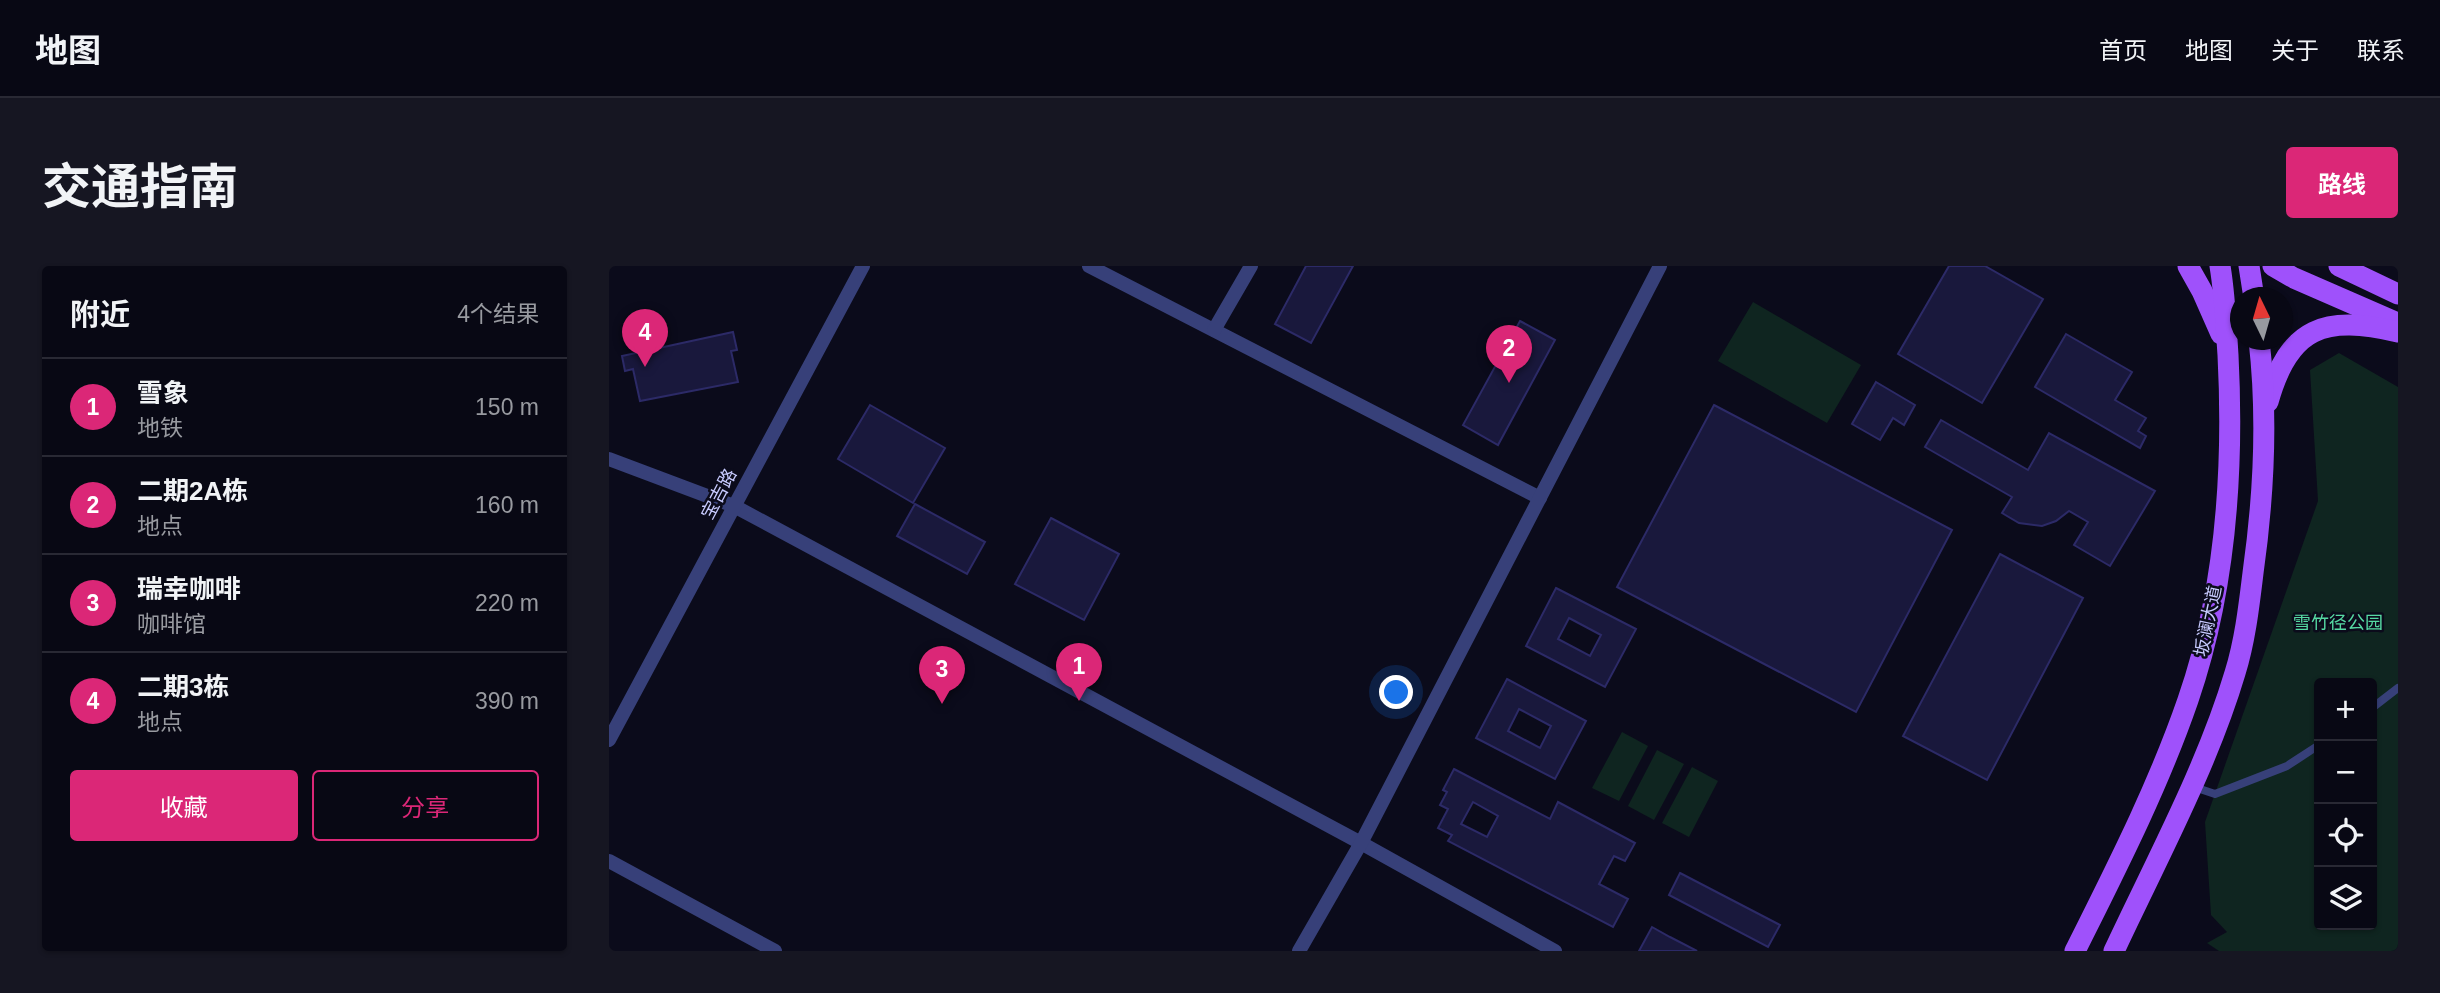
<!DOCTYPE html>
<html lang="zh">
<meta charset="utf-8">
<style>
:root{--surface:#080814;--page:#161622;--text:#f1f3f6;--muted:#989aa0;--line:#292934;--accent:#db2777}
body{margin:0;font-family:Helvetica,"Noto Sans SC",sans-serif;background:var(--page);color:var(--text)}
.controls{position:absolute;right:21px;bottom:21px;display:grid;overflow:hidden;border-radius:7px;box-shadow:0 2px 5px #0004}
.controls button{width:63px;height:63px;display:grid;place-items:center;padding:0;border:0;border-bottom:2px solid var(--line);background:var(--surface);color:var(--text);font:35px sans-serif}
.compass{position:absolute;left:1621px;top:21px;width:63px;height:63px;border-radius:50%;background:var(--surface);box-shadow:0 2px 5px #0004;rotate:355deg}
.you{position:absolute;left:788px;top:427px;width:24px;height:24px;margin:-18px;border:5px solid #fff;border-radius:50%;background:#1a73e8;box-shadow:0 0 0 10px #1a73e833}
.badge{display:grid;place-items:center;width:46px;height:46px;border-radius:50%;background:var(--accent);color:#fff;font-size:23px;font-weight:700}
.pin{position:absolute;translate:-50% -58px;filter:drop-shadow(0 2px 4px #0008)}
.pin::after{content:'';position:absolute;top:37px;width:24px;height:21px;background:inherit;clip-path:polygon(0 0,100% 0,50% 100%)}
.list{margin:0;padding:0;list-style:none}
h2{display:flex;justify-content:space-between;align-items:center;height:91px;margin:0;padding:0 28px;font-size:30px}
h2 small{font-size:23px;font-weight:400;color:var(--muted)}
.list li{display:grid;grid-template-columns:46px 1fr auto;gap:21px;align-items:center;box-sizing:border-box;height:98px;padding:0 28px;border-top:2px solid var(--line)}
.list b{display:block;font-size:26px;white-space:nowrap}
.list p{margin:0;font-size:23px;white-space:nowrap;color:var(--muted)}
.list em{font-size:23px;font-style:normal;color:var(--muted)}
.actions{display:flex;gap:14px;padding:21px 28px}
.actions a{flex:1;padding:16px 0;border:2px solid var(--accent);border-radius:7px;text-align:center;font-size:24px;color:var(--accent)}
.actions .main{background:var(--accent);color:#fff}
.icon{flex:none;width:38px;height:38px;fill:none;stroke:currentColor;stroke-width:2;stroke-linecap:round;stroke-linejoin:round}
.map{position:relative;flex:none;width:1789px;height:685px;overflow:hidden;border-radius:7px}
header{display:flex;align-items:center;gap:42px;box-sizing:border-box;height:98px;padding:0 35px;background:var(--surface);border-bottom:2px solid var(--line)}
header strong{font-size:33px}
nav{display:flex;gap:38px;margin-inline-start:auto;font-size:24px}
.intro{display:flex;align-items:center;justify-content:space-between;box-sizing:border-box;height:168px;padding:0 42px}
h1{margin:0;font-size:49px}
.button{padding:18px 32px;border-radius:7px;background:var(--accent);color:#fff;font-size:24px;font-weight:700}
main{display:flex;gap:42px;padding:0 42px}
aside{flex:1;background:var(--surface);border-radius:7px;box-shadow:0 2px 5px #0004}
.map>svg:first-child{display:block}
.green{fill:#0f2520;fill-rule:evenodd}
.building{fill:#19183c;stroke:#2c2a67;stroke-width:2;fill-rule:evenodd}
.lines{fill:none;stroke-linecap:round;stroke-linejoin:round}
.lane{stroke:#374079;stroke-width:8}
.street{stroke:#374079;stroke-width:14}
.primary{stroke:#9f51fb;stroke-width:21}
.labels{text-anchor:middle;stroke-width:5;stroke-linejoin:round;paint-order:stroke}
.street-label{font-size:18px;fill:#c7cafe;stroke:#0b0b1b}
.park-label{font-size:18px;fill:#56daa3;stroke:#0b0b1b}
</style>
<header>
<strong>地图</strong>
<nav><a>首页</a><a>地图</a><a>关于</a><a>联系</a></nav>
</header>
<div class="intro"><h1>交通指南</h1><a class="button">路线</a></div>
<main>
<aside>
<h2>附近<small>4个结果</small></h2>
<ul class="list">
<li><span class="badge">1</span><div><b>雪象</b><p>地铁</p></div><em>150 m</em></li>
<li><span class="badge">2</span><div><b>二期2A栋</b><p>地点</p></div><em>160 m</em></li>
<li><span class="badge">3</span><div><b>瑞幸咖啡</b><p>咖啡馆</p></div><em>220 m</em></li>
<li><span class="badge">4</span><div><b>二期3栋</b><p>地点</p></div><em>390 m</em></li>
</ul>
<div class="actions"><a class="main">收藏</a><a>分享</a></div>
</aside>
<div class="map">
<svg width="1789" height="685" viewBox="0 0 1789 685">
<rect width="100%" height="100%" fill="#0b0b1b"/>
<g class="green">
<path d="M1144,36L1252,99L1218,157L1109,95Z"/>
<path d="M1730,87L1789,121V685H1610L1598,677L1618,666L1602,649L1596,556L1709,235L1701,104ZM1710,417H1763V659H1710Z"/>
<path d="M1013,466L1039,480L1010,535L983,522Z"/>
<path d="M1048,484L1075,498L1045,554L1019,540Z"/>
<path d="M1083,501L1109,515L1080,571L1053,557Z"/>
</g>
<g class="building">
<path d="M697,0H744L702,77L666,58Z"/>
<path d="M1340,0H1376L1434,33L1373,137L1289,88Z"/>
<path d="M911,55L946,74L889,179L854,159Z"/>
<path d="M124,66L128,84L122,85L129,116L31,135L24,103L16,105L13,90Z"/>
<path d="M1457,68L1523,106L1506,134L1537,152L1529,165L1537,170L1531,182L1426,121Z"/>
<path d="M1267,116L1306,139L1295,159L1284,152L1271,174L1243,158Z"/>
<path d="M261,139L336,182L304,237L229,193Z"/>
<path d="M1105,139L1343,264L1247,446L1008,321Z"/>
<path d="M1332,154L1419,204L1440,167L1546,225L1501,300L1465,279L1479,256L1460,245L1447,255L1433,260L1410,257L1393,247L1403,231L1316,181Z"/>
<path d="M306,238L376,276L358,308L288,270Z"/>
<path d="M442,252L510,288L475,354L406,318Z"/>
<path d="M1391,288L1474,332L1378,514L1294,470Z"/>
<path d="M947,322L1027,363L996,421L917,380ZM960,352L992,369L981,390L949,373Z"/>
<path d="M898,413L977,455L946,513L867,472ZM910,443L942,460L931,482L899,465Z"/>
<path d="M845,503L941,553L949,536L1026,577L1016,595L1005,590L990,618L1019,633L1004,661L839,575L843,569L829,562L839,543L831,539L838,526L834,524ZM864,536L889,550L878,571L852,558Z"/>
<path d="M1071,607L1171,659L1159,681L1060,629Z"/>
<path d="M1043,661L1061,671L1088,685H1030Z"/>
</g>
<g class="lines">
<g class="lane">
<path d="M1763,442L1789,422"/>
<path d="M1585,521L1606,528L1678,500L1710,479"/>
</g>
<g class="street">
<path d="M480,0L931,232"/>
<path d="M605,64L642,0"/>
<path d="M0,193L125,240L752,577L946,685"/>
<path d="M0,474L254,0"/>
<path d="M0,595L166,685"/>
<path d="M690,685L752,577L1051,0"/>
</g>
<g class="primary">
<path d="M1579,0L1593,25L1612,68"/>
<path d="M1640,0L1645,32"/>
<path d="M1664,0L1685,12L1786,56"/>
<path d="M1730,0L1789,28"/>
<path d="M1659,136C1680,60 1716,49 1789,66"/>
<path d="M1466,685C1507,603 1549,521 1579,434C1617,324 1625,205 1619,89C1617,59 1616,30 1611,0"/>
<path d="M1505,685C1547,595 1598,501 1626,407C1636,375 1640,340 1644,307C1655,229 1659,152 1650,74"/>
</g>
</g>
<g class="labels">
<g class="street-label">
<text transform="translate(110 228) rotate(-62)" y="6">宝吉路</text>
<text transform="translate(1599 355) rotate(-78)" y="6">坂澜大道</text>
</g>
<g class="park-label">
<text x="1729" y="363">雪竹径公园</text>
</g>
</g>
</svg>
<div class="controls">
<button>+</button>
<button>−</button>
<button><svg class="icon" aria-label="locate" viewBox="0 0 24 24"><circle cx="12" cy="12" r="6"/><path d="M12 2v4M12 18v4M2 12h4M18 12h4"/></svg></button>
<button><svg class="icon" aria-label="layers" viewBox="0 0 24 24"><path d="M12 4l9 5-9 5-9-5zM3 14l9 5 9-5"/></svg></button>
</div>
<svg class="compass" viewBox="-18 -18 36 36"><path d="M0-13l5 13h-10z" fill="#e53935"/><path d="M0 13l5-13h-10z" fill="#989aa0"/></svg>
<div class="you"></div>
<div class="pin badge" style="left:470px;top:435px">1</div>
<div class="pin badge" style="left:900px;top:117px">2</div>
<div class="pin badge" style="left:333px;top:438px">3</div>
<div class="pin badge" style="left:36px;top:101px">4</div>
</div>
</main>
